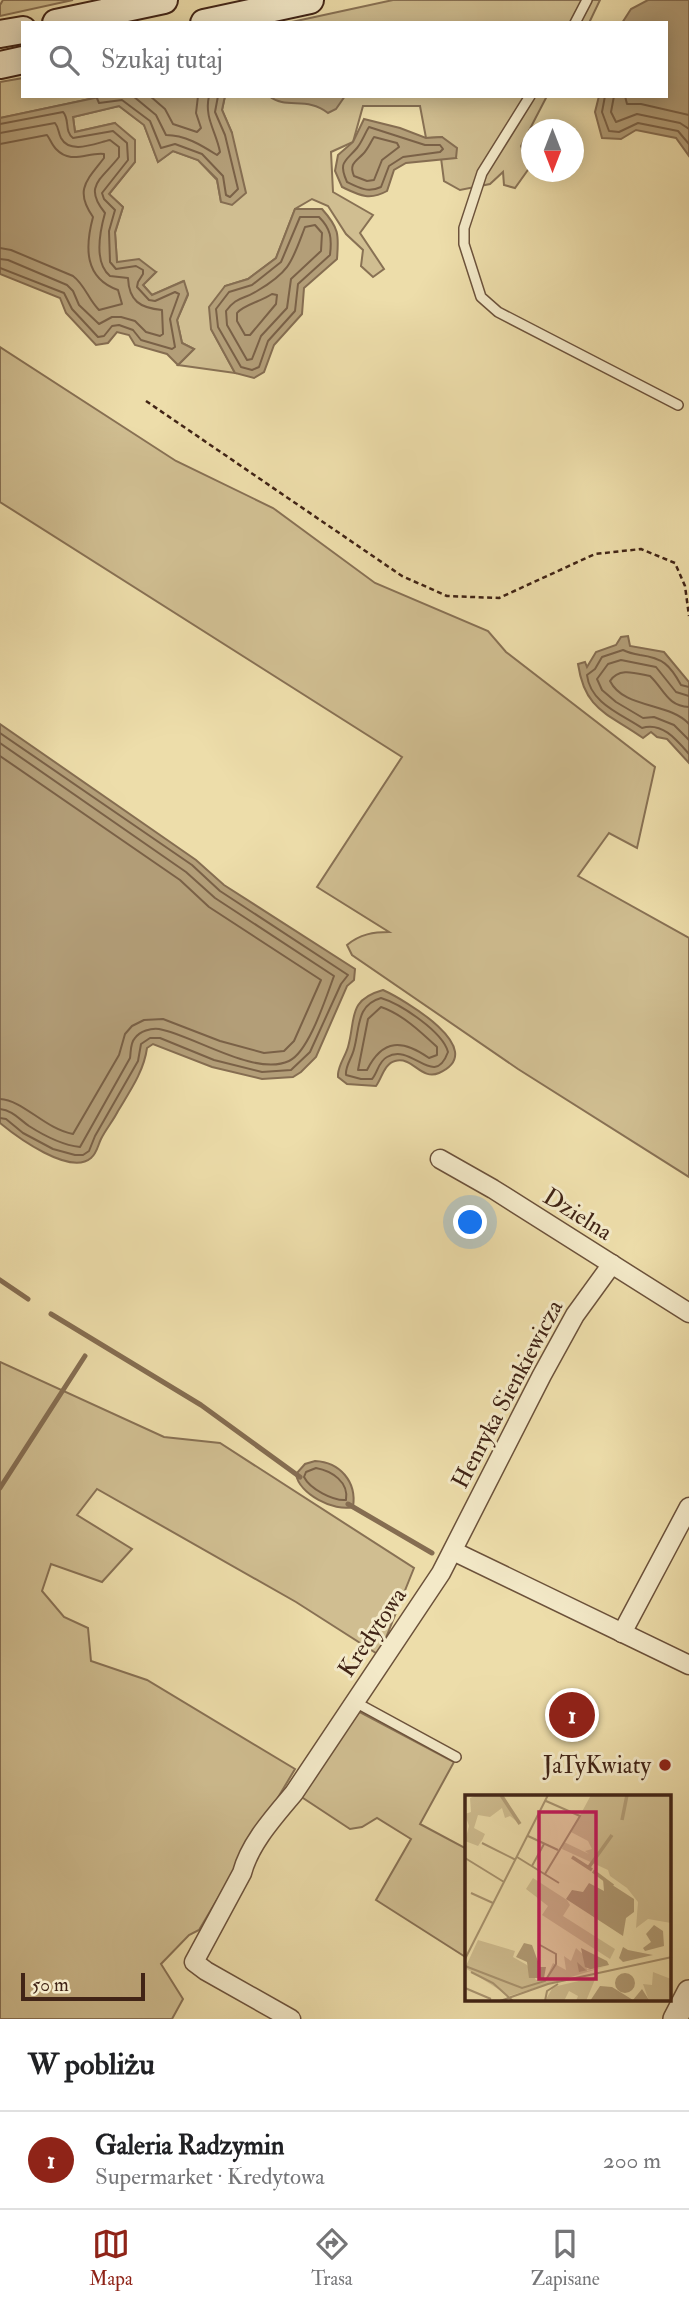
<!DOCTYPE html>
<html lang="pl">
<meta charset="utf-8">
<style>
:root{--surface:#fff;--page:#f2f2f2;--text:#202124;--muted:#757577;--line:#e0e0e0;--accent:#8f2418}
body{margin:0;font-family:"IM FELL Double Pica",serif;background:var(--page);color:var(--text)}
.compass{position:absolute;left:521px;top:119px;width:63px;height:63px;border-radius:50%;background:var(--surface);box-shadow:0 4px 18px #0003;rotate:180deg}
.scale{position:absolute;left:21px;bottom:18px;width:124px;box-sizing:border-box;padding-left:7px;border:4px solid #412416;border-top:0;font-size:19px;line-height:24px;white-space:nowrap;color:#412416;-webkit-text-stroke:5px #f3e9c8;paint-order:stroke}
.you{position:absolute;left:471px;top:1223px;width:24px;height:24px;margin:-18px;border:5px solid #fff;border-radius:50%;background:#1a73e8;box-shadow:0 0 0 10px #1a73e833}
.badge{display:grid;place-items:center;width:46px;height:46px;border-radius:50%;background:var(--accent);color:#fff;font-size:23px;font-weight:700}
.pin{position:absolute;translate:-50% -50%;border:4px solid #fff;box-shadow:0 2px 7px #0006}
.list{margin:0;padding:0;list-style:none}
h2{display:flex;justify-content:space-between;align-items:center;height:91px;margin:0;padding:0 28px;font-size:30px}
h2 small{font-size:23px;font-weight:400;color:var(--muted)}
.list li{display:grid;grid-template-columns:46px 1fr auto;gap:21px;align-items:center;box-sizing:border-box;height:98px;padding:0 28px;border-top:2px solid var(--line)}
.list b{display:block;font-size:26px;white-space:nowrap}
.list p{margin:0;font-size:23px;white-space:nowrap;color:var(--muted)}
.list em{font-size:23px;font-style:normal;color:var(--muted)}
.icon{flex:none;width:38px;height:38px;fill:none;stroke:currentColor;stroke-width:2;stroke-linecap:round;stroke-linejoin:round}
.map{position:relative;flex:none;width:689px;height:2019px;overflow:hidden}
.search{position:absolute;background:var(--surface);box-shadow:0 4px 18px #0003;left:21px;right:21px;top:21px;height:77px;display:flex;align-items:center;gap:18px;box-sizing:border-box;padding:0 24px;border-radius:0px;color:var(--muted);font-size:26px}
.sheet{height:189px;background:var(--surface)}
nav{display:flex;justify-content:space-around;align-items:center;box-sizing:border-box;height:98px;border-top:2px solid var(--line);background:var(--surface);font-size:19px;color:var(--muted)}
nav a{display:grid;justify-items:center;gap:4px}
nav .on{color:var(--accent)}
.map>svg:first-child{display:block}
.green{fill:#d0be91;stroke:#887154;stroke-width:2}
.water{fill:#b39e78;stroke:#856d51;stroke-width:2}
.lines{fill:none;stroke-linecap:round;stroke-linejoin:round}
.shore{stroke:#7a6147;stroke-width:2}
.stream{stroke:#856d51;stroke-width:5}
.service-casing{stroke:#6c523b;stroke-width:12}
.minor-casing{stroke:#6c523b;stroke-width:21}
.tertiary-casing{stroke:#6c523b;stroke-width:26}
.secondary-casing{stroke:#412416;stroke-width:30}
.path{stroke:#412416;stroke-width:2.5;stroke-dasharray:5 3.5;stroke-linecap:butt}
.service{stroke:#f3e9c8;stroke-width:9}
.minor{stroke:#f3e9c8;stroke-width:18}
.tertiary{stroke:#f3e9c8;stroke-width:23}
.secondary{stroke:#f3e9c8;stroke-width:26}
.poi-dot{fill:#8f2418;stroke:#f3e9c8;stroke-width:2.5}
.labels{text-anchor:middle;stroke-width:6;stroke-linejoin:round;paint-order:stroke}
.street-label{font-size:24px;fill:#412416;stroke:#f3e9c8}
.poi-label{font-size:24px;fill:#412416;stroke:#f3e9c8;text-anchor:end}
.inset-river{fill:none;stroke:#b39e78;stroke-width:3.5}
.inset-road{fill:none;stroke:#a8936f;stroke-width:2}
.view{fill:#c2185b;fill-opacity:0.15;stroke:#c2185b;stroke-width:3.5}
.inset-edge{fill:none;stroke:#412416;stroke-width:3.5}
</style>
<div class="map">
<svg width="689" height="2019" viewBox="0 0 689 2019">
<rect width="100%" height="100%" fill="#edddaa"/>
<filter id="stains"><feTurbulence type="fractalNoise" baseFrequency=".00286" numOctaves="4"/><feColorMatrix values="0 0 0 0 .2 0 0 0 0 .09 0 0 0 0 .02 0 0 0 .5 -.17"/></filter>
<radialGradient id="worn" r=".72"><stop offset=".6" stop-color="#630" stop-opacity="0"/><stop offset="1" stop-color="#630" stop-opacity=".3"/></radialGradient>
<g class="green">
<path d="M3,0H73L0,16V5Z"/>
<path d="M393,0H600L589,23H287Z"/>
<path d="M23,78V96H104L0,118V82Z"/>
<path d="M225,96H547L521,146L530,167L515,188L504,185L503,172L490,184L460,190L444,181L441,158H456L442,137L426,138L420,106H363L353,142L331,152L333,192L373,215L360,233L384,269L373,277L361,266L363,250L346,234L328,206L312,199L295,209L276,258L248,279L225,286L211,329L235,373L178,365L194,349L182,343L177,320L188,295L183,281L152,295L143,285L156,272L117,262L115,233L123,207L109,194L135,162L115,123L75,132L73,117L119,106L144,125L158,162L173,151L198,160L217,180L221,202L232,133L222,110Z"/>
<path d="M0,347L176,461L273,508L375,583L488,631L506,652L655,767L637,848L609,833L578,876L689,938V1177L518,1069L352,955L347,945C360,934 374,932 389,932L317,887L402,757L0,502Z"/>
<path d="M0,1362L164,1437L220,1443L414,1568L379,1655L296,1602L97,1489L77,1515L132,1549L102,1582L51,1564L42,1591L64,1617L88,1628L91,1661L147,1680L295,1769L199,1930L189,1935L161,1964L183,1999L172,2019H0Z"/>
<path d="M356,1710L454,1762L420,1824L467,1849V1958L376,1900L411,1839L377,1818L362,1827L350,1829L300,1796Z"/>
</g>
<g class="water">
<path d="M648,0H689V156L676,138L636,130L621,139L602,138L595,112L599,96H666V23H622L631,9Z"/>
<path d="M104,96H225L222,110L232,133L246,193L232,205L221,202L217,179L198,160L173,151L158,162L144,125L119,106L73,117L75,132L115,123L135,140V162L109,194L123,207L115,232L117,262L139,259L156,272L143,285L152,295L184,281L188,294L177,320L182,343L194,349L178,365L167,354L135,345L129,335L117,332L108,343L96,345L66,313L60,298L0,274V118Z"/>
<path d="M269,96H345L336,109L328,113C307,96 286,110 269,96Z"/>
<path d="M364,119L400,128L426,138L442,137L457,148L456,158L406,163L394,170L387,191C369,201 359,195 342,187L335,171L338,155L353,142Z"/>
<path d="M295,209H322C339,228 339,234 337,259L304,288L302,314L274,345L264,372L254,378L235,373L211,329L209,307L225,286L248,279L276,258Z"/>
<path d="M628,636L630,646L664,652L689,682V763L667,739L657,737L651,732L643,738C608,713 585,711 578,664L585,662L587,667L596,652L616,645L621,637Z"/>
<path d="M0,724L196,860L224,885L355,969L354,980L347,986L316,1057L301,1072L293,1077L262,1079L212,1067L153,1044L147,1048C144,1071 130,1091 118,1111C113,1121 106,1129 101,1139C98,1145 97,1153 91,1158C70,1176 17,1137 0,1123Z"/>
<path d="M383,990C403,999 491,1050 439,1073C421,1081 413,1056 395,1061C384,1064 382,1078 376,1086L347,1084L338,1077V1074C339,1064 345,1057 348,1047C356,1019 347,1000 383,990Z"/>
<path d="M315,1461C340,1462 357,1482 353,1507C334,1512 299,1494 296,1474L305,1464Z"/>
</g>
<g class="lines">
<g class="shore">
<path d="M96,96L99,103L122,100L150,121L161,148L175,144L202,154L223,176L226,195L230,197L238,189L225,135L215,112L218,96"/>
<path d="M133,96L156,115L166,135C185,135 201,145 217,155L220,152C216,131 204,118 209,96"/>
<path d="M150,96L165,109L173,124L197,132L201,128L196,113L198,96"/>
<path d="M605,96L602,112L609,131L619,132L638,123L678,131L689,144"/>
<path d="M614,96L611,112L616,122L637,114L680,123L689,129"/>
<path d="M625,96L627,104H641L689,115"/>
<path d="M0,124L63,112C70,119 64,131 73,138L113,131L127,143L128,160L102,193L104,199L115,210L109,231L110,262L116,269L136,266L143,270V274L138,282L137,287L149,300L155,301L175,292L179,294L170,319L175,347L172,349L141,340L133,330L119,325L112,326L104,336L98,337L72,309L64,293L0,268"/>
<path d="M369,127L425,145H440L443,149L440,152L403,157L389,166L381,187C368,193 359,188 347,182C338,162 345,162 357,148C362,142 365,133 369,127Z"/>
<path d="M0,133L55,123C59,128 58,132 61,138C70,155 96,143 110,140L119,147V157C101,180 83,186 105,213C100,231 93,262 110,276L128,278C129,301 140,308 162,310L163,334L160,336L146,332L135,321L121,317H112L99,324L79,305L73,291L67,285L8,260L0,259"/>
<path d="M374,137L397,143L399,147L382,160L374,180L367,181L354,176C349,164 355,162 363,154C368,149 370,143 374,137Z"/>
<path d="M0,144L47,135C50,139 52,145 56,149C71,165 87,152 104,154V158C87,180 74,190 93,217C85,247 84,278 118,290L122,304L99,310C88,299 85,285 73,276L11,250L0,248"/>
<path d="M300,217H319C331,229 332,238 330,255L298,284L295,311L268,341L259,367L252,370L241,367L218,327L216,309L229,292L252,285L281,262Z"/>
<path d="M315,225L322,233L321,251L291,279L287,308L261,336L252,359L247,360L227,325L226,311C237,296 243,300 257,291C291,271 292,261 305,227Z"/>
<path d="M272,294L277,295L276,304L250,335H245L237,321V313C243,305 262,301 272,294Z"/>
<path d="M689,687L681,685C670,665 663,658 640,655C634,654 629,653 623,650L602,657L595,669L587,675C590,703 621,714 642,728C662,722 676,739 689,754"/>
<path d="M689,696L676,692L656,667L621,660L608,664L597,679L602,690L616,702L643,718L654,717L674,725L689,740"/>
<path d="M689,707C667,706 664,689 650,676C635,673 619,667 610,681C624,709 669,702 689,724"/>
<path d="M0,733L192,865L220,891L348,975L341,984L310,1052L291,1070L262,1072L214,1060L160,1038H150L141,1044L138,1061L95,1136L89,1151L83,1155H75L53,1149L23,1133L6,1119L0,1118"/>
<path d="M0,743L186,872L215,898L334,976C326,997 309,1052 289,1061C255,1077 193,1035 159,1029C151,1028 140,1031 135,1038C130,1043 131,1052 130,1058L80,1147C62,1145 43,1135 29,1126C19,1119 12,1110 0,1109"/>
<path d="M0,756L180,880L209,907L321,980L294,1041L284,1051L264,1053L220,1041L163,1019L144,1020L132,1026L125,1034L119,1055L73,1134C45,1129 23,1100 0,1099"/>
<path d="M381,998C401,1004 443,1032 448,1052C434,1090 412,1042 387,1057C378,1062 378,1072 372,1079H361L346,1075C345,1066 352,1058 354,1049C360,1028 356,1005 381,998Z"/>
<path d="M381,1007C402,1014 421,1032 437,1047V1055L429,1058C403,1040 383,1038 367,1070H358L368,1019Z"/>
<path d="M316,1468C332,1471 349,1482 346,1500C333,1501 310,1489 304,1477L306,1472Z"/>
</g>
<g class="stream">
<path d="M0,1280L28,1299"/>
<path d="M51,1314L201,1405L300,1477"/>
<path d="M0,1488L85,1356"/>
<path d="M348,1504L432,1553"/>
</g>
<defs>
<g id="service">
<path d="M575,23L587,0"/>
<path d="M530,96L482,173L464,228V244L481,297L498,312L678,405"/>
<path d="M355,1702L456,1757"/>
</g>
<g id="minor">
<path d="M440,1159L493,1189L689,1313"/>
<path d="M453,1551L689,1665"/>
<path d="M622,1633L689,1507"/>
<path d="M291,2019L206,1971L194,1962L242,1873C250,1843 274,1817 294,1793L441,1573L542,1375L575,1315L612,1264"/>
</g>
<path id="tertiary" d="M675,2019L689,1992"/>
<g id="secondary">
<path d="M56,23L164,0"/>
<path d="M204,23L310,0"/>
<path d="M0,34L23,30"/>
<path d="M0,65L23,60"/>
</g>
</defs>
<use href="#service" class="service-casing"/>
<use href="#minor" class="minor-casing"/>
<use href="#tertiary" class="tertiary-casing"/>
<use href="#secondary" class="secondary-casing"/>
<path class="path" d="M146,401L402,576L447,596L499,598L595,554L641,549L675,563L685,586L689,616"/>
<use href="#service" class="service"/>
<use href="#minor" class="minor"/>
<use href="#tertiary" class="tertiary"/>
<use href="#secondary" class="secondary"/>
</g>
<circle class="poi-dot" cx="665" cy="1765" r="7"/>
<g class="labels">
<g class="street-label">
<text transform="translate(578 1214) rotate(32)" y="8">Dzielna</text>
<text transform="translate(507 1394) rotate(-62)" y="8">Henryka Sienkiewicza</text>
<text transform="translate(372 1632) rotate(-56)" y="8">Kredytowa</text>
</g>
<g class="poi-label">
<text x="651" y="1773">JaTyKwiaty</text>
</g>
</g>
<g transform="translate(465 1795)">
<rect width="206" height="206" fill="#edddaa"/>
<path d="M12,0H38L55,29L45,21L40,23L37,13L25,22L13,20L9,33L20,39L13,54L17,45L13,51L0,46L4,31L0,19L6,17L5,3ZM126,0H206V128L183,124L171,133L173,107L162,93L145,81L143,75L97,54L99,47L124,59L120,56L127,54L123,46L106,37ZM68,83L102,105L105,110L98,121L150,154L145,164L77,120L83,111L61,94ZM13,145L50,156L48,162L62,170L71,185L81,184L88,168L101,175L99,161L106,166L111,153L121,162L122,176L142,171L44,201L0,173ZM188,177L206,184V206H184L178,189L187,190ZM131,182L121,206H111L113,201L104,196L99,206H80L88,192Z" fill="#d0be91"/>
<path d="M138,84L169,104V117L161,123L158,141L101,104L107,95L118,97L124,88L139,96ZM189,130L198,136L199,151L180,156L178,153L186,147L181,139ZM59,148L67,150L75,172H81L79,183H64L62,167L51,162ZM158,152L163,155L188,160L158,167L154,163ZM116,153L142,166L144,170L114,177L112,167L121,175L125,174L120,172ZM150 188a10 10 0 1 1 20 0a10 10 0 1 1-20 0ZM135,191L147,192L168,205L177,194L184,205L125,206Z" fill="#b39e78"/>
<path class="inset-river" d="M36,0L55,29M157,25L162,0M107,62L127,75M124,72L147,40M128,76L148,91"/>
<path class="inset-road" d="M63,41L93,55M17,48L51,65M52,62L94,88M0,63L39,87M67,71L79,49M80,79L115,21L81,6M6,98L28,108M0,164L83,0M0,171L57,193L80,186L91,169V159L75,150M6,177L28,188L48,206M0,193L26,204M35,206L83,189L207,162M80,206L82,196L93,189"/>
<path class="view" d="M74,17H131V184H74Z"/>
<rect width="206" height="206" class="inset-edge"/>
</g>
<rect width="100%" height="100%" filter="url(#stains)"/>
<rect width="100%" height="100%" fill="url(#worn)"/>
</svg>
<svg class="compass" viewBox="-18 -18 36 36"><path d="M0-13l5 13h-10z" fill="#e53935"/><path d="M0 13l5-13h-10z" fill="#757577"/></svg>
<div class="scale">50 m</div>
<div class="you"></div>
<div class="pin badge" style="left:572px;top:1715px">1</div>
<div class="search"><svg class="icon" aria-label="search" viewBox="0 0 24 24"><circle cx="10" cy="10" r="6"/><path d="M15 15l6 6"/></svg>Szukaj tutaj</div>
</div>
<section class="sheet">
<h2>W pobliżu<small></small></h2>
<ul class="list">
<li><span class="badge">1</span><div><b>Galeria Radzymin</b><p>Supermarket · Kredytowa</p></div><em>200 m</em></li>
</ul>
</section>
<nav>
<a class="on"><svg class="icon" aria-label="map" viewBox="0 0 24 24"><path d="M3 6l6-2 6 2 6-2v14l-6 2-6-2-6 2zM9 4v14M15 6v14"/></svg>Mapa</a>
<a><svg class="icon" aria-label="directions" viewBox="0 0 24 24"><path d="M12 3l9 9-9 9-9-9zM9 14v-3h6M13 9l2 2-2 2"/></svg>Trasa</a>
<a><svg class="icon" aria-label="saved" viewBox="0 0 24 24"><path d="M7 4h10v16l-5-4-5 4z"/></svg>Zapisane</a>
</nav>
